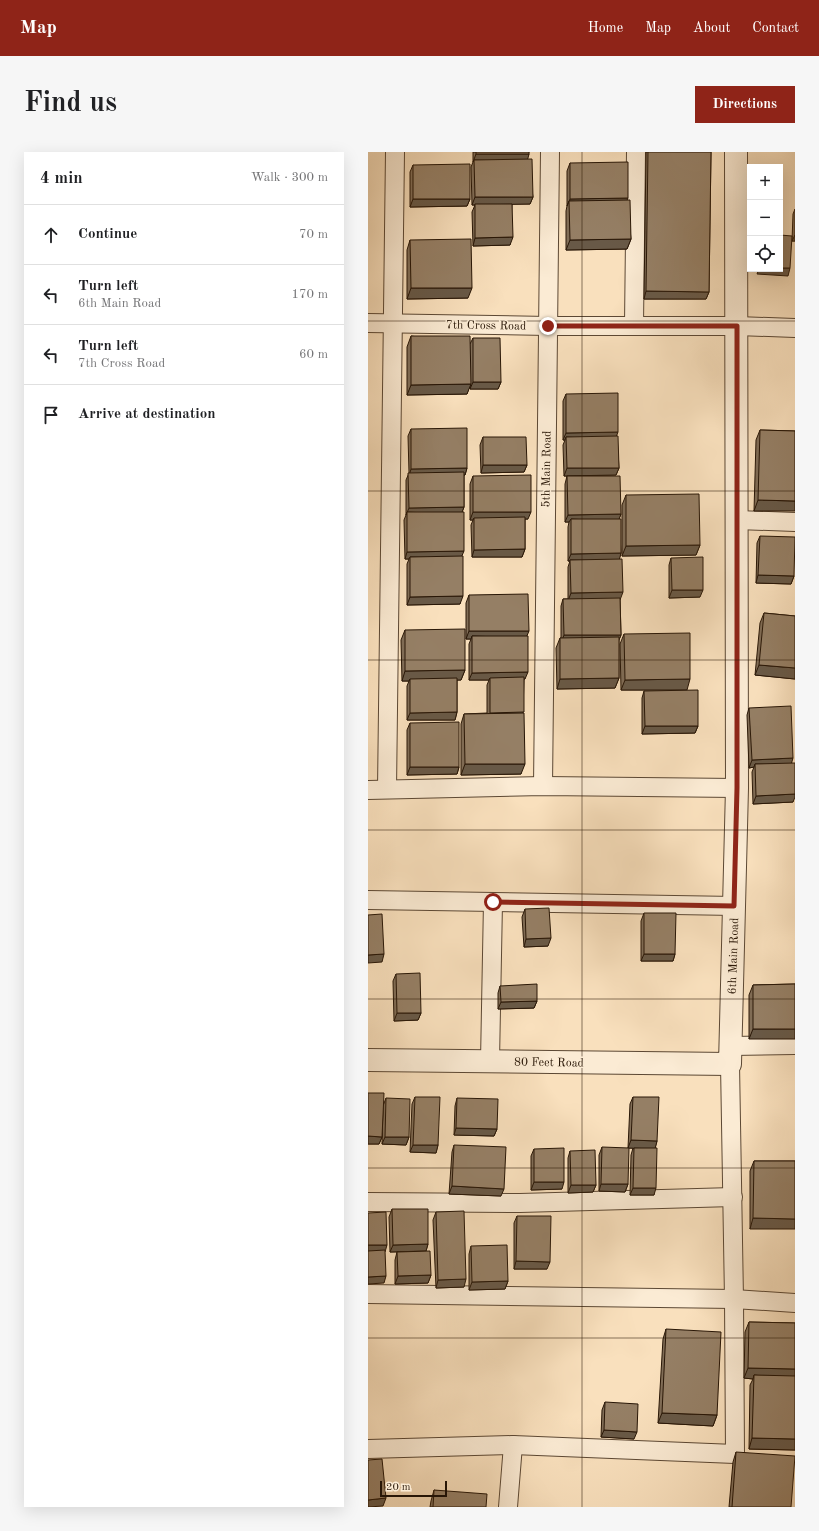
<!DOCTYPE html>
<meta charset="utf-8">
<style>
:root{--surface:#fff;--page:#f6f6f6;--text:#202124;--muted:#757577;--line:#e0e0e0;--accent:#8f2418}
body{margin:0;font-family:"Old Standard TT",serif;background:var(--page);color:var(--text)}
.controls{position:absolute;right:12px;top:12px;display:grid;overflow:hidden;border-radius:0px;box-shadow:0 4px 16px #0002}
.controls button{width:36px;height:36px;display:grid;place-items:center;padding:0;border:0;border-bottom:1px solid var(--line);background:var(--surface);color:var(--text);font:20px sans-serif}
.scale{position:absolute;left:12px;bottom:10px;width:67px;box-sizing:border-box;padding-left:4px;border:2px solid #281606;border-top:0;font-size:11px;line-height:14px;white-space:nowrap;color:#281606;-webkit-text-stroke:3px #fbebd4;paint-order:stroke}
.stop{position:absolute;width:12px;height:12px;margin:-9px;border:3px solid #8f2418;border-radius:50%;background:#fff}
.stop.end{background:#8f2418;border-color:#fff;box-shadow:0 1px 4px #0008}
.list{margin:0;padding:0;list-style:none}
h2{display:flex;justify-content:space-between;align-items:center;height:52px;margin:0;padding:0 16px;font-size:17px}
h2 small{font-size:13px;font-weight:400;color:var(--muted)}
.list li{display:grid;grid-template-columns:26px 1fr auto;gap:12px;align-items:center;box-sizing:border-box;height:60px;padding:0 16px;border-top:1px solid var(--line)}
.list b{display:block;font-size:15px;white-space:nowrap}
.list p{margin:0;font-size:13px;white-space:nowrap;color:var(--muted)}
.list em{font-size:13px;font-style:normal;color:var(--muted)}
.icon{flex:none;width:22px;height:22px;fill:none;stroke:currentColor;stroke-width:2;stroke-linecap:round;stroke-linejoin:round}
.map{position:relative;flex:none;width:427px;height:1355px;overflow:hidden;border-radius:0px}
header{display:flex;align-items:center;gap:24px;box-sizing:border-box;height:56px;padding:0 20px;background:var(--accent);color:#fff}
header strong{font-size:19px}
nav{display:flex;gap:22px;margin-inline-start:auto;font-size:14px}
.intro{display:flex;align-items:center;justify-content:space-between;box-sizing:border-box;height:96px;padding:0 24px}
h1{margin:0;font-size:28px}
.button{padding:10px 18px;border-radius:0px;background:var(--accent);color:#fff;font-size:14px;font-weight:700}
main{display:flex;gap:24px;padding:0 24px}
aside{flex:1;background:var(--surface);border-radius:0px;box-shadow:0 4px 16px #0002}
.map>svg:first-child{display:block}
.lines{fill:none;stroke-linecap:round;stroke-linejoin:round}
.minor-casing{stroke:#5c4834;stroke-width:20}
.tertiary-casing{stroke:#5c4834;stroke-width:24}
.minor{stroke:#fbebd4;stroke-width:18}
.tertiary{stroke:#fbebd4;stroke-width:22}
.wall{fill:#806d57;stroke:#281606}
.shaded-wall{fill:#685947;stroke:#281606}
.building{fill:#957f65;stroke:#281606}
.route{stroke:#8f2418;stroke-width:5}
.grid{fill:none;stroke:#281606;stroke-width:1;stroke-opacity:0.55}
.labels{text-anchor:middle;stroke-width:3;stroke-linejoin:round;paint-order:stroke}
.street-label{font-size:12px;fill:#281606;stroke:#fbebd4}
</style>
<header>
<strong>Map</strong>
<nav><a>Home</a><a>Map</a><a>About</a><a>Contact</a></nav>
</header>
<div class="intro"><h1>Find us</h1><a class="button">Directions</a></div>
<main>
<aside>
<h2>4 min<small>Walk · 300 m</small></h2>
<ul class="list">
<li><svg class="icon" aria-label="ahead" viewBox="0 0 24 24"><path d="M12 20V5M6 11l6-6 6 6"/></svg><div><b>Continue</b></div><em>70 m</em></li>
<li><svg class="icon" aria-label="left" viewBox="0 0 24 24"><path d="M17 20v-9H6M10 6l-5 5 5 5"/></svg><div><b>Turn left</b><p>6th Main Road</p></div><em>170 m</em></li>
<li><svg class="icon" aria-label="left" viewBox="0 0 24 24"><path d="M17 20v-9H6M10 6l-5 5 5 5"/></svg><div><b>Turn left</b><p>7th Cross Road</p></div><em>60 m</em></li>
<li><svg class="icon" aria-label="arrive" viewBox="0 0 24 24"><path d="M6 21V4h12l-3 4 3 4H6"/></svg><div><b>Arrive at destination</b></div></li>
</ul>
</aside>
<div class="map">
<svg width="427" height="1355" viewBox="0 0 427 1355">
<rect width="100%" height="100%" fill="#f9e0bd"/>
<filter id="stains"><feTurbulence type="fractalNoise" baseFrequency=".005" numOctaves="4"/><feColorMatrix values="0 0 0 0 .2 0 0 0 0 .09 0 0 0 0 .02 0 0 0 .5 -.17"/></filter>
<radialGradient id="worn" r=".72"><stop offset=".6" stop-color="#630" stop-opacity="0"/><stop offset="1" stop-color="#630" stop-opacity=".3"/></radialGradient>
<g class="lines">
<defs>
<g id="minor">
<path d="M0,171L180,174H369L427,176"/>
<path d="M266,173L268,0"/>
<path d="M369,368L427,370"/>
<path d="M175,634L182,0"/>
<path d="M19,637L27,0"/>
<path d="M0,638L175,634L369,636"/>
<path d="M0,748L367,754"/>
<path d="M363,894L427,893"/>
<path d="M122,909L125,750"/>
<path d="M0,1050L152,1051L365,1045"/>
<path d="M0,1142L366,1147L427,1151"/>
<path d="M0,1297L145,1293L367,1302L366,1147L362,912"/>
<path d="M140,1355L145,1293"/>
</g>
<path id="tertiary" d="M0,908L362,912L369,636L368,0"/>
</defs>
<use href="#minor" class="minor-casing"/>
<use href="#tertiary" class="tertiary-casing"/>
<use href="#minor" class="minor"/>
<use href="#tertiary" class="tertiary"/>
</g>
<g class="wall">
<path d="M105,0H161L159,7L165,45L162,52H144L142,93L105,94L104,60L107,53H104L103,15L105,10Z"/>
<path d="M278,0H343L341,140L338,147H276Z"/>
<path d="M202,11L259,48L263,87L259,97L198,98V59L199,54V19Z"/>
<path d="M45,13L102,47L99,54L42,55V20Z"/>
<path d="M427,57V89H424L425,62Z"/>
<path d="M42,88L100,146L39,147V98Z"/>
<path d="M43,184L102,192L105,186L133,230L130,237H102V233L99,242L39,243V195Z"/>
<path d="M198,242L249,284L251,316L248,323L196,324L195,293L197,288H195V249Z"/>
<path d="M43,277L99,316L97,323H96V355L94,360L92,452L39,453V412L41,407H37L36,368L38,363V328L41,321L40,284Z"/>
<path d="M392,278L427,279L386,359L388,288Z"/>
<path d="M115,285L159,313L156,320L113,321L112,293Z"/>
<path d="M105,324L160,367H157V397L154,405H104L103,373L105,368H102V332Z"/>
<path d="M199,324L253,362L251,367L253,401L251,407L253,483L251,488V526L247,536L189,537L188,496L192,486H193V454L195,447H200V415L202,409H200V375L201,370H197V332Z"/>
<path d="M258,343L332,393L328,403L254,404V353Z"/>
<path d="M392,384L426,424L423,432L388,431L389,391Z"/>
<path d="M303,406L332,445L301,446V413Z"/>
<path d="M101,443L159,484L157,527H156L153,622L93,623V572L96,562L119,561V533L121,528H101V492L103,487H98V451Z"/>
<path d="M396,461L427,464V527L387,523L392,471Z"/>
<path d="M37,478L97,518L93,528H89V560L87,568H39V534L41,529H34L33,488Z"/>
<path d="M256,482L319,538H253L252,492Z"/>
<path d="M276,539L330,574L327,581L274,582V546Z"/>
<path d="M381,556L424,611L425,650L385,652L384,620L386,615L381,616L379,563Z"/>
<path d="M42,571L91,615L89,622L39,623V578Z"/>
<path d="M157,757L180,794L156,795L154,765Z"/>
<path d="M276,761L307,802L305,809H273V769Z"/>
<path d="M28,822L53,861L50,868L26,869L25,829Z"/>
<path d="M427,832L381,887V843L385,833Z"/>
<path d="M132,834L169,849L166,856L130,857V841Z"/>
<path d="M0,941L15,954L18,946L41,985L38,993L14,992L15,954L14,985L11,992H0Z"/>
<path d="M47,945L70,993L68,1001L42,1000L44,952Z"/>
<path d="M265,945L289,989L287,996L286,1043H262L263,1003L265,996H260L262,952Z"/>
<path d="M89,946L129,977L126,984L86,983L87,954Z"/>
<path d="M86,993L133,1044L81,1042L84,1000Z"/>
<path d="M234,995L260,1032L257,1040L231,1039V1003Z"/>
<path d="M166,997L194,1037L163,1038V1004Z"/>
<path d="M202,999L228,1033L225,1040L200,1041V1006Z"/>
<path d="M386,1009H427L382,1077V1019Z"/>
<path d="M24,1057L60,1092L58,1099L22,1100L21,1065Z"/>
<path d="M68,1060L96,1135L68,1136L65,1068Z"/>
<path d="M149,1064L179,1117H146V1071Z"/>
<path d="M103,1094L140,1129L137,1137L101,1138V1102Z"/>
<path d="M29,1100L63,1123L60,1131L27,1132V1108Z"/>
<path d="M381,1170L427,1171V1298L381,1297L382,1233L385,1227L376,1226L377,1180Z"/>
<path d="M298,1177L349,1263L345,1274L290,1271L295,1187Z"/>
<path d="M237,1250L266,1287L233,1285L234,1258Z"/>
<path d="M368,1300L423,1355H361L365,1310Z"/>
<path d="M66,1338L118,1355H62L63,1349Z"/>
</g>
<g class="shaded-wall">
<path d="M108,2H161L159,10L106,8L105,10Z"/>
<path d="M107,45H165L162,52L104,53Z"/>
<path d="M260,46L257,53L201,49L199,54L202,47Z"/>
<path d="M45,47H102L99,54L42,55Z"/>
<path d="M427,83V89H424Z"/>
<path d="M145,85L142,93L105,94L107,86Z"/>
<path d="M263,87L259,97L198,98L202,88Z"/>
<path d="M412,116H422L420,124L389,122L391,117H412Z"/>
<path d="M43,136H104L100,146L39,147Z"/>
<path d="M278,139L341,140L338,147H276Z"/>
<path d="M105,230H133L130,237H102Z"/>
<path d="M103,232L99,242L39,243L43,233Z"/>
<path d="M250,280L247,288L198,285L197,288H195L198,281Z"/>
<path d="M115,313H159L156,320L113,321Z"/>
<path d="M99,316L97,323L41,324L43,317Z"/>
<path d="M199,316H251L248,323L196,324Z"/>
<path d="M390,348L427,349V359H386Z"/>
<path d="M96,355L93,363L39,360L38,363L41,356Z"/>
<path d="M105,360H163L160,367L106,368V366L105,368H102Z"/>
<path d="M253,362L250,370L203,367L201,370H197L200,363Z"/>
<path d="M332,393L328,403L254,404L258,394Z"/>
<path d="M157,397L154,405H104L106,398Z"/>
<path d="M96,399L93,406L42,405L41,407H37L39,400Z"/>
<path d="M253,401L251,409L202,408V409H200L203,402Z"/>
<path d="M390,423L426,424L423,432L388,431Z"/>
<path d="M304,438H335L332,445L301,446Z"/>
<path d="M255,440L252,448L200,449L203,441Z"/>
<path d="M95,444L92,452L39,453L42,445Z"/>
<path d="M101,479H161L158,486L104,484L103,487H98Z"/>
<path d="M196,483H253L250,490L193,491Z"/>
<path d="M391,513L427,516V527L387,523Z"/>
<path d="M97,518L93,528L42,529V527L41,529H34L37,519Z"/>
<path d="M160,520L157,527L122,528V526L121,528H101L104,521Z"/>
<path d="M251,526L247,536L189,537L192,527Z"/>
<path d="M322,527L319,538H253L257,528Z"/>
<path d="M89,560L87,568H39L42,561Z"/>
<path d="M277,574H330L327,581L274,582Z"/>
<path d="M425,606L423,613L387,612L386,615L381,616L384,608Z"/>
<path d="M97,612H157L153,622L93,623Z"/>
<path d="M42,615H91L89,622L39,623Z"/>
<path d="M427,642V645L425,650L385,652L388,644Z"/>
<path d="M183,786L180,794L156,795L158,787Z"/>
<path d="M16,802L14,810L0,811V803Z"/>
<path d="M276,802H307L305,809H273Z"/>
<path d="M169,849L166,856L130,857L133,850Z"/>
<path d="M29,861H53L50,868L26,869Z"/>
<path d="M385,877H427V887H381Z"/>
<path d="M88,976L129,977L126,984L86,983Z"/>
<path d="M0,984L14,985L11,992H0Z"/>
<path d="M17,985H41L38,993L14,992Z"/>
<path d="M263,988L289,989L287,997L260,996Z"/>
<path d="M45,993H70L68,1001L42,1000Z"/>
<path d="M166,1030H196L194,1037L163,1038Z"/>
<path d="M233,1032H260L257,1040L231,1039Z"/>
<path d="M203,1033H228L225,1040L200,1041Z"/>
<path d="M84,1034L136,1037L133,1044L81,1042Z"/>
<path d="M265,1036H288L286,1043H262Z"/>
<path d="M385,1066L427,1067V1077H382Z"/>
<path d="M60,1092L58,1099L22,1100L25,1093Z"/>
<path d="M0,1093H19L17,1100L0,1101Z"/>
<path d="M148,1109L182,1110L179,1117H146Z"/>
<path d="M63,1123L60,1131L27,1132L30,1124Z"/>
<path d="M18,1124L16,1131L0,1132V1125Z"/>
<path d="M98,1127L96,1135L68,1136L70,1128Z"/>
<path d="M140,1129L137,1137L101,1138L104,1130Z"/>
<path d="M380,1216L427,1217V1228L386,1223L385,1227L376,1226Z"/>
<path d="M294,1261L349,1263L345,1274L290,1271Z"/>
<path d="M236,1278L269,1280L266,1287L233,1285Z"/>
<path d="M384,1286L427,1287V1298L381,1297Z"/>
<path d="M18,1346L15,1354L0,1355V1348Z"/>
</g>
<g class="building">
<rect x="108" y="0" width="53" height="2"/>
<path d="M280,0H343L341,140L278,139Z"/>
<path d="M164,7L165,45H107L106,8Z"/>
<path d="M260,10V46L202,47V11Z"/>
<path d="M102,12V47H45V13Z"/>
<path d="M262,48L263,87L202,88L201,49Z"/>
<path d="M107,52H144L145,85L107,86Z"/>
<path d="M412,83L424,84L422,116H412Z"/>
<path d="M103,87L104,136H43L42,88Z"/>
<path d="M43,184H102L103,232L43,233Z"/>
<path d="M105,186H132L133,230H105Z"/>
<path d="M250,241V280L198,281V242Z"/>
<path d="M99,276V316L43,317V277Z"/>
<path d="M392,278L427,279V349L390,348Z"/>
<path d="M250,284L251,316H199L198,285Z"/>
<path d="M115,285H158L159,313H115Z"/>
<path d="M96,320V355L41,356L40,321Z"/>
<path d="M163,323V360H105V324Z"/>
<path d="M199,324H252L253,362L200,363Z"/>
<path d="M331,342L332,393L258,394V343Z"/>
<path d="M39,360H96V399L39,400Z"/>
<path d="M157,365V397L106,398V366Z"/>
<path d="M203,367H253V401L203,402Z"/>
<path d="M392,384L427,385L426,424L390,423Z"/>
<path d="M95,404V444L42,445V405Z"/>
<path d="M335,405V438H304L303,406Z"/>
<path d="M254,407L255,440L203,441L202,408Z"/>
<path d="M160,442L161,479H101V443Z"/>
<path d="M252,446L253,483H196L195,447Z"/>
<path d="M396,461L427,464V516L391,513Z"/>
<path d="M97,477V518L37,519V478Z"/>
<path d="M322,481V527L257,528L256,482Z"/>
<path d="M104,484H160V520L104,521Z"/>
<path d="M251,485V526L192,527V486Z"/>
<path d="M156,525V560L122,561V526Z"/>
<path d="M89,526V560L42,561V527Z"/>
<path d="M330,538V574H277L276,539Z"/>
<path d="M423,554L425,606L384,608L381,556Z"/>
<path d="M156,561L157,612H97L96,562Z"/>
<path d="M91,570V615H42V571Z"/>
<path d="M427,611V642L388,644L387,612Z"/>
<path d="M181,756L183,786L158,787L157,757Z"/>
<path d="M276,761H308L307,802H276Z"/>
<path d="M14,762L16,802L0,803V763Z"/>
<path d="M52,821L53,861H29L28,822Z"/>
<path d="M169,832V849L133,850L132,834Z"/>
<path d="M427,832V877H385V833Z"/>
<path d="M0,941H16L14,985L0,984Z"/>
<path d="M47,945H72L70,993H45Z"/>
<path d="M265,945H291L289,989L263,988Z"/>
<path d="M18,946L42,947L41,985H17Z"/>
<path d="M89,946L130,947L129,977L88,976Z"/>
<path d="M86,993L138,995L136,1037L84,1034Z"/>
<path d="M234,995L261,996L260,1032H233Z"/>
<path d="M196,996V1030H166V997Z"/>
<path d="M266,996H289L288,1036H265Z"/>
<path d="M227,998L228,1033H203L202,999Z"/>
<path d="M386,1009H427V1067L385,1066Z"/>
<path d="M24,1057H60V1092L25,1093Z"/>
<path d="M96,1059L98,1127L70,1128L68,1060Z"/>
<path d="M18,1060L19,1093H0V1061Z"/>
<path d="M149,1064H183L182,1110L148,1109Z"/>
<path d="M139,1093L140,1129L104,1130L103,1094Z"/>
<path d="M17,1098L18,1124L0,1125V1099Z"/>
<path d="M62,1099L63,1123L30,1124L29,1100Z"/>
<path d="M381,1170L427,1171V1217L380,1216Z"/>
<path d="M298,1177L353,1180L349,1263L294,1261Z"/>
<path d="M386,1223L427,1224V1287L384,1286Z"/>
<path d="M237,1250L270,1252L269,1280L236,1278Z"/>
<path d="M368,1300L427,1304L423,1355H364Z"/>
<path d="M14,1307L18,1346L0,1348V1308Z"/>
<path d="M66,1338L119,1342L118,1355H65Z"/>
</g>
<g class="lines">
<path class="route" d="M125,750L366,754L369,636V174H180"/>
</g>
<path class="grid" d="M214,0V1355M0,169H427M0,339H427M0,508H427M0,678H427M0,847H427M0,1016H427M0,1186H427"/>
<g class="labels">
<g class="street-label">
<text transform="translate(118 173) rotate(1)" y="4">7th Cross Road</text>
<text transform="translate(178 317) rotate(-89)" y="4">5th Main Road</text>
<text transform="translate(365 804) rotate(-88)" y="4">6th Main Road</text>
<text transform="translate(181 910) rotate(1)" y="4">80 Feet Road</text>
</g>
</g>
<rect width="100%" height="100%" filter="url(#stains)"/>
<rect width="100%" height="100%" fill="url(#worn)"/>
</svg>
<div class="controls">
<button>+</button>
<button>−</button>
<button><svg class="icon" aria-label="locate" viewBox="0 0 24 24"><circle cx="12" cy="12" r="6"/><path d="M12 2v4M12 18v4M2 12h4M18 12h4"/></svg></button>
</div>
<div class="scale">20 m</div>
<div class="stop" style="left:125px;top:750px"></div>
<div class="stop end" style="left:180px;top:174px"></div>
</div>
</main>
